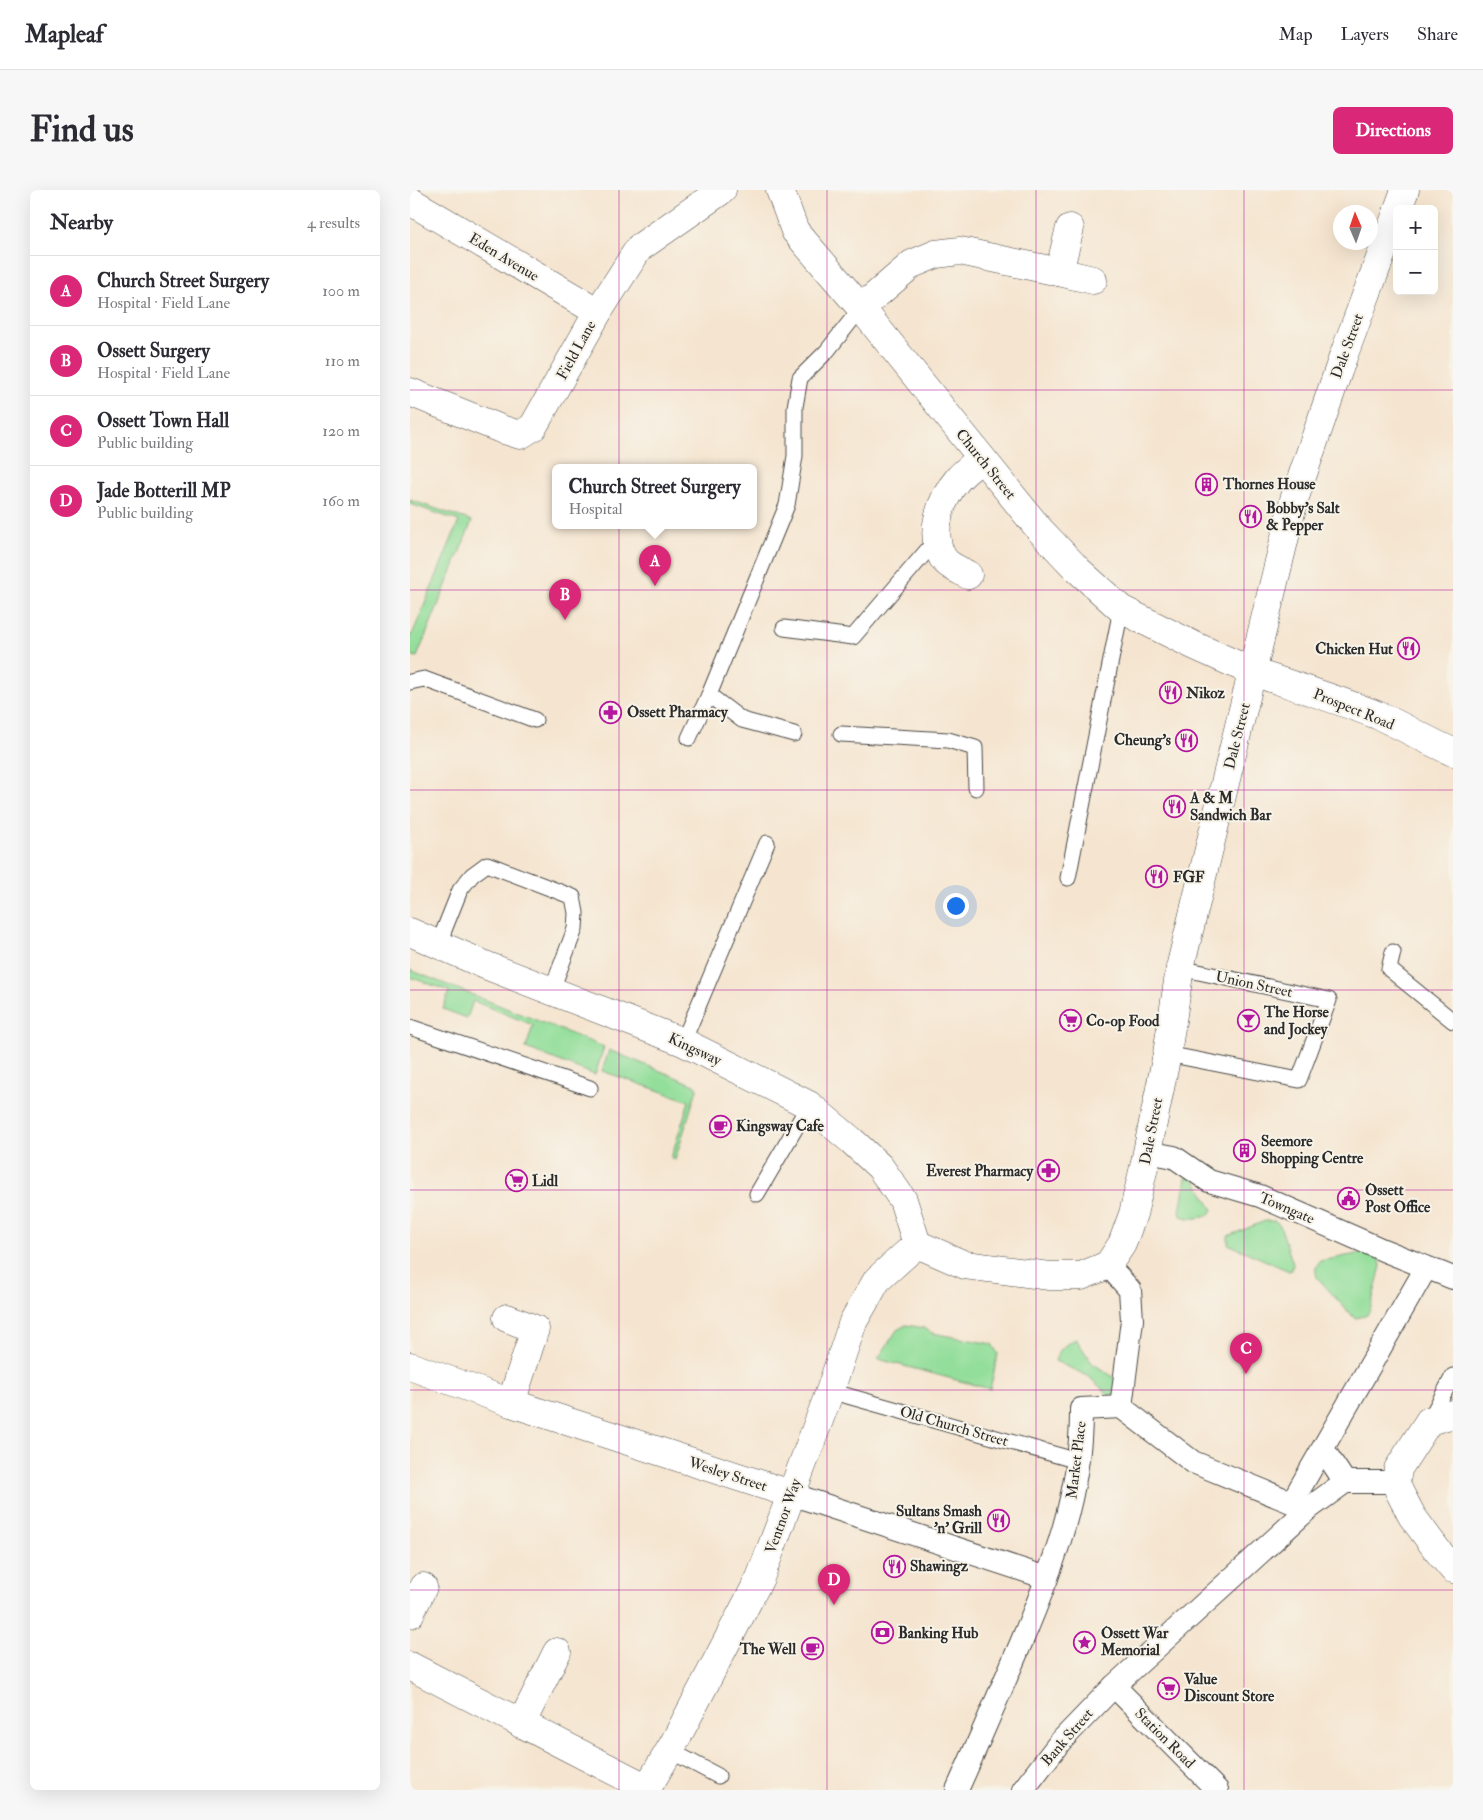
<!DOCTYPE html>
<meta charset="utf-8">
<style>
:root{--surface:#fff;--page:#f7f7f7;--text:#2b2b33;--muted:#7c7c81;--line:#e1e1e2;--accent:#db2777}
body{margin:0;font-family:"IM FELL Double Pica",serif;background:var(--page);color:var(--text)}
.controls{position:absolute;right:15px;top:15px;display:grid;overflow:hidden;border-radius:8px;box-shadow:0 5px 20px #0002}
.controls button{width:45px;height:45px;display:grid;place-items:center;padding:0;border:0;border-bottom:1px solid var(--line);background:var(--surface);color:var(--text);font:25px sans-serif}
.compass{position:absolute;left:923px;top:15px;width:45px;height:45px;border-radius:50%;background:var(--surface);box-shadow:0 5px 20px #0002;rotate:358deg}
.you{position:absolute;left:545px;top:715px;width:18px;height:18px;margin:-12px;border:4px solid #fff;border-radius:50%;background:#1a73e8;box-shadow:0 0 0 8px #1a73e833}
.badge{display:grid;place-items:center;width:32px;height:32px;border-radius:50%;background:var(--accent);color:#fff;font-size:16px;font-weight:700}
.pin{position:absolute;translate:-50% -41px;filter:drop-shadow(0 1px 2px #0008)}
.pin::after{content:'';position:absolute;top:26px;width:18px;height:15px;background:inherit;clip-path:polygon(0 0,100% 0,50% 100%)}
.popup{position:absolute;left:142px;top:274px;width:205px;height:65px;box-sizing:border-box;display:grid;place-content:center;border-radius:8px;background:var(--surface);filter:drop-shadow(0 1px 4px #0005);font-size:16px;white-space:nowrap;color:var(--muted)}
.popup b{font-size:19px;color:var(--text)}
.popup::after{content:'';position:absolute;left:50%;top:100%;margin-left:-10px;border:10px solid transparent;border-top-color:var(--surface)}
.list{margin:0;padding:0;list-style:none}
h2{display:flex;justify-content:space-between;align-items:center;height:65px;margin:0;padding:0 20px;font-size:21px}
h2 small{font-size:16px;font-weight:400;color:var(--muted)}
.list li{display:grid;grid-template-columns:32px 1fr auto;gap:15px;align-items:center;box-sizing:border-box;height:70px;padding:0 20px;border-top:1px solid var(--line)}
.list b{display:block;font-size:19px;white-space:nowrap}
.list p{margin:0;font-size:16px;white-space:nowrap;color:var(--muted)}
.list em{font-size:16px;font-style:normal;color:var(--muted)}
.map{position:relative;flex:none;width:1043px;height:1600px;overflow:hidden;border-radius:8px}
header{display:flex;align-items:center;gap:30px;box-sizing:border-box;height:70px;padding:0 25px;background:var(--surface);border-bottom:1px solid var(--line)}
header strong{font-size:24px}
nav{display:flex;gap:28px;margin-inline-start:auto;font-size:18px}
.intro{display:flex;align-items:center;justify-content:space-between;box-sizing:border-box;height:120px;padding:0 30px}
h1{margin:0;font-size:35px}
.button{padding:12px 22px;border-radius:8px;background:var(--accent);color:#fff;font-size:18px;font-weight:700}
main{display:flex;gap:30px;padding:0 30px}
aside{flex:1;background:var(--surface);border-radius:8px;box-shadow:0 5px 20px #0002}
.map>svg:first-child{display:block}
.green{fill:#92de9a;stroke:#5e8462}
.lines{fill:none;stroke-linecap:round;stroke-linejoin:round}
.service-casing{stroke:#494744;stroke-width:17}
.pedestrian-casing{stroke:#494744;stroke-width:24}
.minor-casing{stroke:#494744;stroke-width:29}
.tertiary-casing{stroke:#494744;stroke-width:29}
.secondary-casing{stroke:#494744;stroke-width:29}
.service{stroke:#fff;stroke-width:15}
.pedestrian{stroke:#fff;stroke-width:22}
.minor{stroke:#fff;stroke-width:28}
.tertiary{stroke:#fff;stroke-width:28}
.secondary{stroke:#fff;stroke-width:28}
.grid{fill:none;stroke:#b5179e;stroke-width:1;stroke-opacity:0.55}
.labels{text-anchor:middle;stroke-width:4;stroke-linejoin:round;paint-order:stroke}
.street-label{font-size:15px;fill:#2b2b2b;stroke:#f7f3e8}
.poi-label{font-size:15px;font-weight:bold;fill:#2b2b2b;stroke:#f7f3e8;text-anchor:start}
</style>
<header>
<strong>Mapleaf</strong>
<nav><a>Map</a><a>Layers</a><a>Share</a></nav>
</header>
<div class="intro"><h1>Find us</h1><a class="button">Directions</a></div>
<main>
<aside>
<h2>Nearby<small>4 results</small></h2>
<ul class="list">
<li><span class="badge">A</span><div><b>Church Street Surgery</b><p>Hospital · Field Lane</p></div><em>100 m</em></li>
<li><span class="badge">B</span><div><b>Ossett Surgery</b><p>Hospital · Field Lane</p></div><em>110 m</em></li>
<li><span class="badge">C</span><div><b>Ossett Town Hall</b><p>Public building</p></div><em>120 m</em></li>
<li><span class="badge">D</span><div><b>Jade Botterill MP</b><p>Public building</p></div><em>160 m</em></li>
</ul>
</aside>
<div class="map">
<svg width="1043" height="1600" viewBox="0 0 1043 1600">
<rect width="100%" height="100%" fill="#f7f3e8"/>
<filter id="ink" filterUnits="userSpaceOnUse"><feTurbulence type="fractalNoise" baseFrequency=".02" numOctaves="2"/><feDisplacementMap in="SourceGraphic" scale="10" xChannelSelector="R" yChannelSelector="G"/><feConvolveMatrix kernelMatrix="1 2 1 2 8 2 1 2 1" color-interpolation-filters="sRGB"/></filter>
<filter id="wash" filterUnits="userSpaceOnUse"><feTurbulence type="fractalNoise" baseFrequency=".0096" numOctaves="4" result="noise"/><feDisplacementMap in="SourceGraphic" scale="20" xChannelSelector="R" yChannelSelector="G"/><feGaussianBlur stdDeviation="1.12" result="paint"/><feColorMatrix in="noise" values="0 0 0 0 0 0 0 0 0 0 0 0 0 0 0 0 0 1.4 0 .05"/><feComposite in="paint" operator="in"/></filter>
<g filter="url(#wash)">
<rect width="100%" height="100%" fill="#f5e5d0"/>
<g class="green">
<path d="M0,310L62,331L7,467L0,465V445H2L49,331L0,314Z"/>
<path d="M0,780L194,857L185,885L116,858L123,835L63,811L57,828L33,819L39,801L0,787Z"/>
<path d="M199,860L285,895L287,899L265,970L261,968L279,911L192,881Z"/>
<path d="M783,987L803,1020C800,1029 779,1030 771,1026L770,1021L776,988Z"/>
<path d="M855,1031H865L870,1035L883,1074L882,1080L879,1081L818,1054V1046Z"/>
<path d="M957,1062L970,1069L971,1076L960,1120L957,1125L947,1128L941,1125L907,1087C905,1080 905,1077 910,1071Z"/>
<path d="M496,1135L514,1138L522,1143L582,1154L588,1164L580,1199L468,1169L487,1140Z"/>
<path d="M666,1149L682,1173L702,1186L710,1198L701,1207L678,1186L645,1171C649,1159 655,1154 666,1149Z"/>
</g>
</g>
<g filter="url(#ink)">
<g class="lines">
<defs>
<g id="service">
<path d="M374,438L443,447L526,350"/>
<path d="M0,492L14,489L125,530"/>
<path d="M299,505L332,530L384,544"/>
<path d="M431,544L538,550L565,558L566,598"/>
<path d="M279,548L299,505L377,315L385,266V217L390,188L417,161L451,118"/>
<path d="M658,688L711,419"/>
<path d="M28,755L50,700L62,685L77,674L163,707L166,723L165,739L141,802"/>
<path d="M983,762L979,779L1043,831"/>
<path d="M0,837L180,898"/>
<path d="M273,852L357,653"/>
<path d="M757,864L889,890L919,810L770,778"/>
<path d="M347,1004L399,915"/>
<path d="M420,1201L668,1271"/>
<path d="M1019,1231L1043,1186"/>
<path d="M259,1560L308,1586"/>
</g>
<g id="pedestrian">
<path d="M737,962L764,967L799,991L850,1006L973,1060L1043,1088"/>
<path d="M698,1075L720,1100L722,1130L711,1217"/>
<path d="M913,1259L935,1292"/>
<path d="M381,1304L637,1388"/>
<path d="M882,1312L1016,1078"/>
<path d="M704,1496L807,1600"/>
<path d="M547,1600C569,1551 590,1502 611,1453C643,1377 672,1302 671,1219L711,1217L783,1272L898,1319"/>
<path d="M613,1600L650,1552L704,1496L898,1319L935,1292H986"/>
</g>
<g id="minor">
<path d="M0,11L188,122"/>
<path d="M649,82L660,38"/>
<path d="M451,118L502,74L526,64L550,61L649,82L683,90"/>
<path d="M0,202L91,239L110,245L123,237L188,122L229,58L312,0"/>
<path d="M558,385C551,381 537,375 533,368C518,343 531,309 548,289C555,281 564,275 571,268"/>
<path d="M97,1128L125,1139L101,1213"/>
<path d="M1043,1224L1019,1231L988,1279L986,1292L989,1301L1002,1326L1027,1360L1043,1379"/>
<path d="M0,1424L13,1397"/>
<path d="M0,1476L237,1598"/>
<path d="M111,1534L147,1462"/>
</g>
<g id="tertiary">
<path d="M370,0L385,41L451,118L629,339L667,379L711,419L783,455L843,482"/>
<path d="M0,1176L101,1213L381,1304"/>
<path d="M236,1600L264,1553L350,1388L420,1201L443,1132L467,1090L507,1054"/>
</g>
<g id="secondary">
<path d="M988,19L995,0"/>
<path d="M843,482C884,496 926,509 967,525C993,536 1017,551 1043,562"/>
<path d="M0,742L75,775L273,852L399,915L442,951L470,977L493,1010L507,1054L555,1075L640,1086H671L698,1075L712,1054L723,1024L734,977L757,864L770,778L884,310L933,167L987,23"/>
</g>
</defs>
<use href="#service" class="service-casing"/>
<use href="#pedestrian" class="pedestrian-casing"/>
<use href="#minor" class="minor-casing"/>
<use href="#tertiary" class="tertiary-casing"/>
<use href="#secondary" class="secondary-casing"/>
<use href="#service" class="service"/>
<use href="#pedestrian" class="pedestrian"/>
<use href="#minor" class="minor"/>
<use href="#tertiary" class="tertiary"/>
<use href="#secondary" class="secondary"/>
</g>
</g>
<path class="grid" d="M209,0V1600M417,0V1600M626,0V1600M834,0V1600M0,200H1043M0,400H1043M0,600H1043M0,800H1043M0,1000H1043M0,1200H1043M0,1400H1043"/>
<defs>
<symbol id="building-ring" viewBox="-11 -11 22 22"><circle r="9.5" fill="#f7f3e8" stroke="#b5179e" stroke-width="1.5"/><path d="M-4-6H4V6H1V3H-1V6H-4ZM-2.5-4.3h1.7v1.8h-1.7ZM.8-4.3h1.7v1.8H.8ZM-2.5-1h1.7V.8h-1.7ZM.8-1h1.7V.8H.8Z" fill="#b5179e"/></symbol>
<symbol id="restaurant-ring" viewBox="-11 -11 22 22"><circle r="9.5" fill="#f7f3e8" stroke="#b5179e" stroke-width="1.5"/><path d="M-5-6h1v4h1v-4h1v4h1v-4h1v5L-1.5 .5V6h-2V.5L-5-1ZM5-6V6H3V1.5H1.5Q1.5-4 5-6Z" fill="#b5179e"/></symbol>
<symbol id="pharmacy-ring" viewBox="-11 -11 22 22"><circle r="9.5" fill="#f7f3e8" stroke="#b5179e" stroke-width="1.5"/><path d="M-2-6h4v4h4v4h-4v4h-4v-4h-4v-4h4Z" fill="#b5179e"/></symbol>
<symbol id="supermarket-ring" viewBox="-11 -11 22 22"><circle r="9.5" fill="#f7f3e8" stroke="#b5179e" stroke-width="1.5"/><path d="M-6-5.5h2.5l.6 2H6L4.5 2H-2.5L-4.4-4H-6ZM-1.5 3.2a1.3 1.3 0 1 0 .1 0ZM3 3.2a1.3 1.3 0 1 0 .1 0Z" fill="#b5179e"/></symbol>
<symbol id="bar-ring" viewBox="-11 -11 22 22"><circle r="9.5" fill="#f7f3e8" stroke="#b5179e" stroke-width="1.5"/><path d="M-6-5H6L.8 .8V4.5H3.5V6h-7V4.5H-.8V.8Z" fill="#b5179e"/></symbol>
<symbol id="cafe-ring" viewBox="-11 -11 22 22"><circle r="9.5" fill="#f7f3e8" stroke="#b5179e" stroke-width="1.5"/><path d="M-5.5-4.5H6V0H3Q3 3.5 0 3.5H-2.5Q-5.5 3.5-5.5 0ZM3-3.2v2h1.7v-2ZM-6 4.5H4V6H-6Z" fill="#b5179e"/></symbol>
<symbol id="civic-ring" viewBox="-11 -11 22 22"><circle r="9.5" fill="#f7f3e8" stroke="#b5179e" stroke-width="1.5"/><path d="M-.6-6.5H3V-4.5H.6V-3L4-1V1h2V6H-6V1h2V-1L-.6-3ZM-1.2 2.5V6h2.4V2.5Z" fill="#b5179e"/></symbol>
<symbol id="bank-ring" viewBox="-11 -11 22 22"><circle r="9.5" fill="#f7f3e8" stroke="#b5179e" stroke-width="1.5"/><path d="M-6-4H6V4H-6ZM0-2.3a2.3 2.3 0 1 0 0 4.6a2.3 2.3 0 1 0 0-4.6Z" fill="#b5179e"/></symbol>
<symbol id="sight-ring" viewBox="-11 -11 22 22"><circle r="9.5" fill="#f7f3e8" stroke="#b5179e" stroke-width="1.5"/><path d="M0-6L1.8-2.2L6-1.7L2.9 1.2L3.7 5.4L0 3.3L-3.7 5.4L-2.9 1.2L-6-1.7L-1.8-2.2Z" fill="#b5179e"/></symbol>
</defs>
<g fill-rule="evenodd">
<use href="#building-ring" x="784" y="282" width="25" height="25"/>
<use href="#restaurant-ring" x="828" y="314" width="25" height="25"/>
<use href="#restaurant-ring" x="986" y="446" width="25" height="25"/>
<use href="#restaurant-ring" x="748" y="490" width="25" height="25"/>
<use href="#pharmacy-ring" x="188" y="510" width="25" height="25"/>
<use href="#restaurant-ring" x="764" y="538" width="25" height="25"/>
<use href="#restaurant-ring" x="752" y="604" width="25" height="25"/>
<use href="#restaurant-ring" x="734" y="674" width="25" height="25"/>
<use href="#supermarket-ring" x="648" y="818" width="25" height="25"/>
<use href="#bar-ring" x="826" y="818" width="25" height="25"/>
<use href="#cafe-ring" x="298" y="924" width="25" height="25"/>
<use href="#building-ring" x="822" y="948" width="25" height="25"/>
<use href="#pharmacy-ring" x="626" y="968" width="25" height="25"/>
<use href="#supermarket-ring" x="94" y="978" width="25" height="25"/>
<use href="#civic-ring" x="926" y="996" width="25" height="25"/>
<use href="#restaurant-ring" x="576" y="1318" width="25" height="25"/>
<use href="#restaurant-ring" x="472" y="1364" width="25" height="25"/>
<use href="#bank-ring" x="460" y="1430" width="25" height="25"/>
<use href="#sight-ring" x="662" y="1440" width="25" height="25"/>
<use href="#cafe-ring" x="390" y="1446" width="25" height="25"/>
<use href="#supermarket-ring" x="746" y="1486" width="25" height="25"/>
</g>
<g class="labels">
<g class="street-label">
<text transform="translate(94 67) rotate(31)" y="5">Eden Avenue</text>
<text transform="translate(937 156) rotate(-70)" y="5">Dale Street</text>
<text transform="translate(166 160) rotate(-61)" y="5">Field Lane</text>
<text transform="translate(576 274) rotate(51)" y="5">Church Street</text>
<text transform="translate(944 519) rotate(22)" y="5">Prospect Road</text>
<text transform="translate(827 546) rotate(-76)" y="5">Dale Street</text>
<text transform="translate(844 794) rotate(12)" y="5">Union Street</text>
<text transform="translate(285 859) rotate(25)" y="5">Kingsway</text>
<text transform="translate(741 941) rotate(-79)" y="5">Dale Street</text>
<text transform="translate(877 1018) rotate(23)" y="5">Towngate</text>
<text transform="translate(544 1236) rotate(16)" y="5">Old Church Street</text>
<text transform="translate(666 1270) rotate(-83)" y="5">Market Place</text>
<text transform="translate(318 1284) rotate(18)" y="5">Wesley Street</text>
<text transform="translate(373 1326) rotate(-70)" y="5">Ventnor Way</text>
<text transform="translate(657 1547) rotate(-49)" y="5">Bank Street</text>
<text transform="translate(755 1548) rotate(45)" y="5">Station Road</text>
</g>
<g class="poi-label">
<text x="813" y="299">Thornes House</text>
<text x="856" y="323">Bobby's Salt<tspan x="856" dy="17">&amp; Pepper</tspan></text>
<text x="983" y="464" text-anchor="end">Chicken Hut</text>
<text x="776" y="508">Nikoz</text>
<text x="217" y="527">Ossett Pharmacy</text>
<text x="761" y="555" text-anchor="end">Cheung's</text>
<text x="780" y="613">A &amp; M<tspan x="780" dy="17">Sandwich Bar</tspan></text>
<text x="763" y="692">FGF</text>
<text x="854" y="827">The Horse<tspan x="854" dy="17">and Jockey</tspan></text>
<text x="676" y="836">Co-op Food</text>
<text x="326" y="941">Kingsway Cafe</text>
<text x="851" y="956">Seemore<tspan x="851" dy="17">Shopping Centre</tspan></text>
<text x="623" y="986" text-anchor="end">Everest Pharmacy</text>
<text x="122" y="996">Lidl</text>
<text x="955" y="1005">Ossett<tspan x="955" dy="17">Post Office</tspan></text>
<text x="572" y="1326" text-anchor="end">Sultans Smash<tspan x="572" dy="17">'n' Grill</tspan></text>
<text x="500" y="1381">Shawingz</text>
<text x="488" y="1448">Banking Hub</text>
<text x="691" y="1448">Ossett War<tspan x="691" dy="17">Memorial</tspan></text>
<text x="386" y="1464" text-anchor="end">The Well</text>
<text x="774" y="1494">Value<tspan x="774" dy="17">Discount Store</tspan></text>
</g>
</g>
</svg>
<div class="controls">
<button>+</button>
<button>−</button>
</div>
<svg class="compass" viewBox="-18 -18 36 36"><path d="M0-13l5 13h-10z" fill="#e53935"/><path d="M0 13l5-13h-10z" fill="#7c7c81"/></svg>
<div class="you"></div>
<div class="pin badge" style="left:245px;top:396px">A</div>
<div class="popup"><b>Church Street Surgery</b>Hospital</div>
<div class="pin badge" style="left:155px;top:430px">B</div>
<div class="pin badge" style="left:836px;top:1184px">C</div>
<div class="pin badge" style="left:424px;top:1415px">D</div>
</div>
</main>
